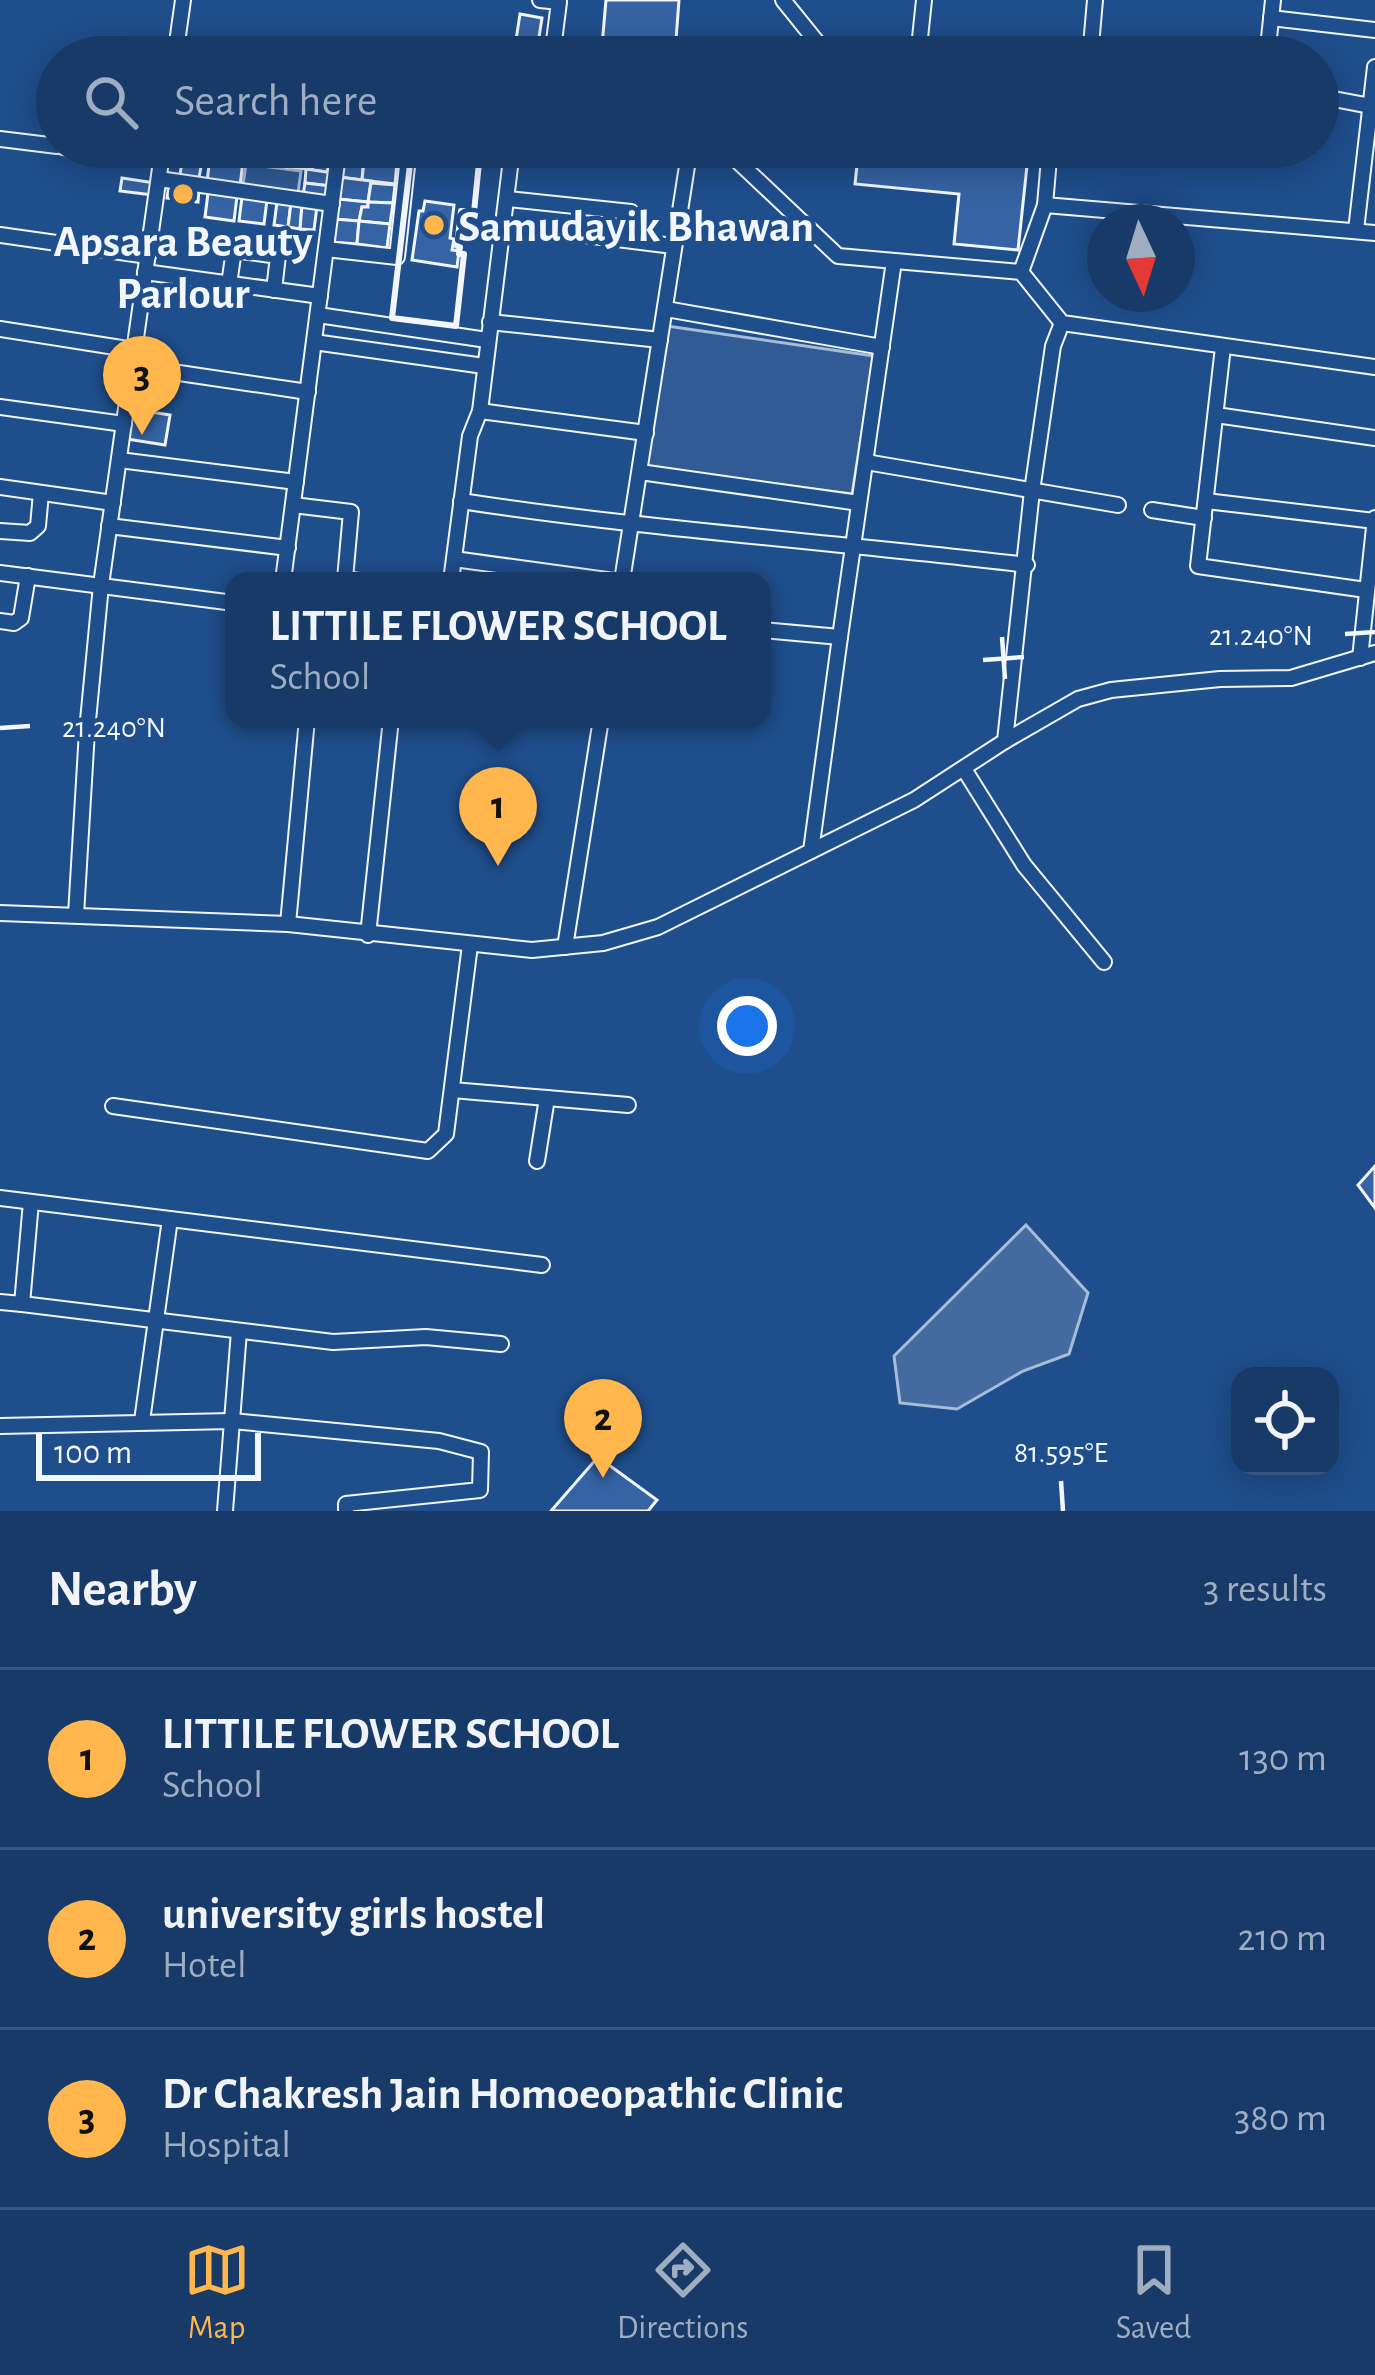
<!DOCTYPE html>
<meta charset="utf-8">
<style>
:root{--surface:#173a69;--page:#244571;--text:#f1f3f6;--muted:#9eadc0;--line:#36547d;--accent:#ffb74d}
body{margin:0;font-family:"Alegreya Sans",sans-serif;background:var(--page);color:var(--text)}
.controls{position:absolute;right:36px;bottom:36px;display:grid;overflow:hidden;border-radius:24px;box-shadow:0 6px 30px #0003}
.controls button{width:108px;height:108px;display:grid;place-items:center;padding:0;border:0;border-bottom:3px solid var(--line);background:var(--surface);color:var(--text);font:60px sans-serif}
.compass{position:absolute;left:1087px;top:204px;width:108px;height:108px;border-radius:50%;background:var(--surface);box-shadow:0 6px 30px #0003;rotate:176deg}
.scale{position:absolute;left:36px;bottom:30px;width:225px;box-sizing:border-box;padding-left:12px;border:6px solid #f2f6ff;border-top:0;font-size:33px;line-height:42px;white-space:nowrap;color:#f2f6ff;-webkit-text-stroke:9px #1f4e8c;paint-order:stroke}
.you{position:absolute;left:747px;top:1026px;width:42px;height:42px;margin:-30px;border:9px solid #fff;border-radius:50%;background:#1a73e8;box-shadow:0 0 0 18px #1a73e833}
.badge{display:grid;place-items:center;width:78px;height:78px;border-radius:50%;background:var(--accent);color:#111;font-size:39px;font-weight:700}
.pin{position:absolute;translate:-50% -99px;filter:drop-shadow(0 3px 6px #0008)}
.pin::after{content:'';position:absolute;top:63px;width:42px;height:36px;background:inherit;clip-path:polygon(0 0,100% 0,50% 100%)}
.popup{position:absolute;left:225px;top:572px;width:546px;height:156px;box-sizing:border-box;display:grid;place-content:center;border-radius:24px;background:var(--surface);filter:drop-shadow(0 3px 9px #0005);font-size:39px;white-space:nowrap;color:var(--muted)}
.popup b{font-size:45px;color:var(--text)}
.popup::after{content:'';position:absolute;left:50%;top:100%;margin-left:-24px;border:24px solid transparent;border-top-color:var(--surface)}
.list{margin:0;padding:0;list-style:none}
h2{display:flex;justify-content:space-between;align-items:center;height:156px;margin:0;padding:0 48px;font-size:51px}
h2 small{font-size:39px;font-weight:400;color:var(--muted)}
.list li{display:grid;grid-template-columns:78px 1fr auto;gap:36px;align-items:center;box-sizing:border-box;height:180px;padding:0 48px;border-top:3px solid var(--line)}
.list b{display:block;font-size:45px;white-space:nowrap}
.list p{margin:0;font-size:39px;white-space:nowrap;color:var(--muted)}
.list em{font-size:39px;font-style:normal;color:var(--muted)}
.icon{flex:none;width:66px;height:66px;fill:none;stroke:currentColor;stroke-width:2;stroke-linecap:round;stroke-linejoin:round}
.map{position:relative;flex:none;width:1375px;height:1511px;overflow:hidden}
.search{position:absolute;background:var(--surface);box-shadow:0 6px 30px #0003;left:36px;right:36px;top:36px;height:132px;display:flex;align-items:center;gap:30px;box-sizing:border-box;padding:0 42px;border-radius:66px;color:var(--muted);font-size:45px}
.sheet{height:696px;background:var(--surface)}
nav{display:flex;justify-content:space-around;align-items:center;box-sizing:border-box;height:168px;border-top:3px solid var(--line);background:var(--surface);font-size:33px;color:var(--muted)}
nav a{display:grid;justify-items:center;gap:6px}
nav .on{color:var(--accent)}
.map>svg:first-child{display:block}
.built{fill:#305b95;stroke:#a8bbd7;stroke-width:3}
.water{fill:#446ba0;stroke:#a8bbd7;stroke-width:3}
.building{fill:#3563a3;stroke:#f2f6ff;stroke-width:3}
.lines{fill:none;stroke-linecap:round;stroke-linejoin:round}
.street-casing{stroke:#f2f6ff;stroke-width:18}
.street{stroke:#1f4e8c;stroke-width:14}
.wall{stroke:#f2f6ff;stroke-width:6}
.ticks{fill:none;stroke:#f2f6ff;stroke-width:4.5}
.poi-dot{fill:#ffb74d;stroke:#1f4e8c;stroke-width:4.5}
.labels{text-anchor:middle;stroke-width:9;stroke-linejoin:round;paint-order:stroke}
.poi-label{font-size:45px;font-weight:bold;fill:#f2f6ff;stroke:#1f4e8c;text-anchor:start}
.ticks-label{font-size:30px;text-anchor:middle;fill:#f2f6ff;stroke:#1f4e8c;stroke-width:9;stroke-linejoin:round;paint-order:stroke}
</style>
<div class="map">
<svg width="1375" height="1511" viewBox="0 0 1375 1511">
<rect width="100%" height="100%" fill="#1f4e8c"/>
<g class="built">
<path d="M246,164L301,171L298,193L243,185Z"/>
<path d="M667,326L874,356L852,494L645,467Z"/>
</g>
<path class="water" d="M1026,1225L1088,1293L1069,1354L1023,1371L957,1409L900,1403L894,1356Z"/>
<g class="building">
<path d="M606,0H679L676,40L771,50L770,57H601Z"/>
<path d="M520,14L542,18L536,56L514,53Z"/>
<path d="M175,147L209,152L208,162L202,161L199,178L180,175L183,155L174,154Z"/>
<path d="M229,147H246L245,161L228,160Z"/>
<path d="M246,147H262L260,163L245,161Z"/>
<path d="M262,147H276L273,165L260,163Z"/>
<path d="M276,147H290L287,167L273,165Z"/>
<path d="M290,147H303L300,168L287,167Z"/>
<path d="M303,147H315L312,170L300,168Z"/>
<path d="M315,147H334L327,172L312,170Z"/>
<path d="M859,147H1029L1018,250L954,244L959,194L855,184Z"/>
<path d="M343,148L365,150L362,180L339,177Z"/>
<path d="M365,150L398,153L395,184L362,180Z"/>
<path d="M210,157L243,161L240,186L207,182Z"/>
<path d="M306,169L333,173L331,186L305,183Z"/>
<path d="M339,177L371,181L368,202L338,199Z"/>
<path d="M122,178L155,183L153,195L120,191Z"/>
<path d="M305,183L331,186L330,198L303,195Z"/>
<path d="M371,183L395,185L393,203L368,202Z"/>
<path d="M169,186L199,189L198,202L167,198Z"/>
<path d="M208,193L237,196L234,221L205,217Z"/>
<path d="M242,197L267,200L264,224L239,221Z"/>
<path d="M338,199L368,202V207H362L359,221L334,219Z"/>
<path d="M425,201L454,205L450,238L454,239L452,250L459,251L457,267L412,260L419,211H423Z"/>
<path d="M277,202L291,203L288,227L274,225Z"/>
<path d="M368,202L393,203L390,224L359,221L362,207H368Z"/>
<path d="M291,203L302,205L300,229L288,227Z"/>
<path d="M302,205L317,206L314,230L300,229Z"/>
<path d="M334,219L359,221L357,244L331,242Z"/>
<path d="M359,221L390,224L387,248L357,244Z"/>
<path d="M132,409L170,415L165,445L127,439Z"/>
<path d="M1375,1166V1208L1358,1185Z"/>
<path d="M598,1457L657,1500L648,1511H551Z"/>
</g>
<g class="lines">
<defs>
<g id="street">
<path d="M540,0L559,2L552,57"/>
<path d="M783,0L829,57"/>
<path d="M1271,18L1375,30"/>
<path d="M175,57L183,0"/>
<path d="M265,57L266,53L297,57"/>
<path d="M918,57L924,0"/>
<path d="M1090,57L1095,0"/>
<path d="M1267,57L1273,0"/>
<path d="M1318,96L1375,107"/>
<path d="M0,139L57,146"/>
<path d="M63,147L161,160"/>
<path d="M404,147L511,159L521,147"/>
<path d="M697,147L729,153L838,256L1021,272L1062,323L1375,367"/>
<path d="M1050,147L1045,205L1375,233"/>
<path d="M159,179L332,204"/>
<path d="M508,199L631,212"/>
<path d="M505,225L673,246"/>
<path d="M1356,230L1375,67"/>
<path d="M0,235L148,256"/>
<path d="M326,249L397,257L409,148"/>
<path d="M145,272L320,296"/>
<path d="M1021,272L1045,205"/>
<path d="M229,284L234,250L278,256L274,290"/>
<path d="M666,309L882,347"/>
<path d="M318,315L487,340"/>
<path d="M490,322L660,340"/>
<path d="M0,329L134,350"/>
<path d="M314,342L484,366"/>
<path d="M1223,347L1198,566L1366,590"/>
<path d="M132,366L308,392"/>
<path d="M0,407L124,424"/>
<path d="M480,411L646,433"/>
<path d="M1216,415L1375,438"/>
<path d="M119,460L296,482"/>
<path d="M866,462L1118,505"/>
<path d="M640,472L859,503"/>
<path d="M0,487L113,503"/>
<path d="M461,501C649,530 838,542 1027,565"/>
<path d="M1206,501L1375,521"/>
<path d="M293,505L351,512L345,579L359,581"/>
<path d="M1152,510L1204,518"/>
<path d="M109,526L288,548"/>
<path d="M0,531L30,533L38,526L41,493"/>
<path d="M454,559L614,581"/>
<path d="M0,573L234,603"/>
<path d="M283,581L339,147"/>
<path d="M451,581L470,436L480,411L511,159"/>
<path d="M622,581L690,147"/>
<path d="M0,621L14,623L21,618L28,576"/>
<path d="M762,630L840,637L811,851"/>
<path d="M840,637L894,261"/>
<path d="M1360,658L1375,518"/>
<path d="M1005,741L1032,491L1053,346L1062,323"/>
<path d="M964,769L1024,865L1104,962"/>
<path d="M0,913L288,924L532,950L603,943L658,927L914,800L1005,741L1078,699L1111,690L1220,679L1291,678L1375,653"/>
<path d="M76,915L87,731L101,585L163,147"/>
<path d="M288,924L307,719"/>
<path d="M368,935L391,719"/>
<path d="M565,947L601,719"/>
<path d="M452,1090L547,1098L537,1161"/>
<path d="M547,1098L628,1105"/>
<path d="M113,1106L428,1151L446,1134L470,945"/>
<path d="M0,1198L542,1265"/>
<path d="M0,1302L22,1304L31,1202"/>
<path d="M22,1304L333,1342L426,1337L501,1344"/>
<path d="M142,1421L170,1219"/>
<path d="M0,1426L232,1421L439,1441L481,1452L480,1490L346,1504V1511"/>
<path d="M225,1511L239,1331"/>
</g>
</defs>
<use href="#street" class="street-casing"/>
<use href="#street" class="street"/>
<g class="wall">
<path d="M460,147L478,149"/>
<path d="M411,156L479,163L474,212L461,211L457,246L460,247L459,254H464L456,326L392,318Z"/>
</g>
</g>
<path class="ticks" d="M1345,634L1375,632M1002,637L1005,679M983,660L1024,657M0,728L30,726M1061,1481L1063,1511"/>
<g class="poi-dot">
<circle cx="183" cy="194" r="12"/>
<circle cx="434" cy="225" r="12"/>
</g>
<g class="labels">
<g class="poi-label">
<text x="458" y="241">Samudayik Bhawan</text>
<text x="183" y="256" text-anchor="middle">Apsara Beauty<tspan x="183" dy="52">Parlour</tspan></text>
</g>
</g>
<g class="ticks-label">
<text x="1261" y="645">21.240°N</text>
<text x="114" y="737">21.240°N</text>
<text x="1061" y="1462">81.595°E</text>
</g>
</svg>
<div class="controls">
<button><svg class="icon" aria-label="locate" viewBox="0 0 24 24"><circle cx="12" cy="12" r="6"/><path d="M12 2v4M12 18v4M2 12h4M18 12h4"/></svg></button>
</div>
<svg class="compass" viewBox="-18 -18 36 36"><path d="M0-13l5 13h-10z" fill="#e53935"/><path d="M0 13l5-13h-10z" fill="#9eadc0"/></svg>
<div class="scale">100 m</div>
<div class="you"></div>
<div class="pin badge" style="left:498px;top:866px">1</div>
<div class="popup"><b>LITTILE FLOWER SCHOOL</b>School</div>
<div class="pin badge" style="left:603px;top:1478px">2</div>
<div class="pin badge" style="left:142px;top:435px">3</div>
<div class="search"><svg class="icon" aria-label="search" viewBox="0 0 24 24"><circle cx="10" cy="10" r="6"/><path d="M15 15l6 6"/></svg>Search here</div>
</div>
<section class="sheet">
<h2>Nearby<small>3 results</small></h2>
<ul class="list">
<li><span class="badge">1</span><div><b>LITTILE FLOWER SCHOOL</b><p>School</p></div><em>130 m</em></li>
<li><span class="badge">2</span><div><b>university girls hostel</b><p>Hotel</p></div><em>210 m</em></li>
<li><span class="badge">3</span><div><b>Dr Chakresh Jain Homoeopathic Clinic</b><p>Hospital</p></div><em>380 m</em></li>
</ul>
</section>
<nav>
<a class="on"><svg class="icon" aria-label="map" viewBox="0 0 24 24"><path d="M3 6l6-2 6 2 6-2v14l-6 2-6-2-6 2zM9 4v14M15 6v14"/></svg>Map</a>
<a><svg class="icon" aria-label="directions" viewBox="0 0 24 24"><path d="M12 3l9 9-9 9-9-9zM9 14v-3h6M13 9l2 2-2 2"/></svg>Directions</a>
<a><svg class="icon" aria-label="saved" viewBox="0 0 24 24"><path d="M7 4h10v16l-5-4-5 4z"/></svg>Saved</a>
</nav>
